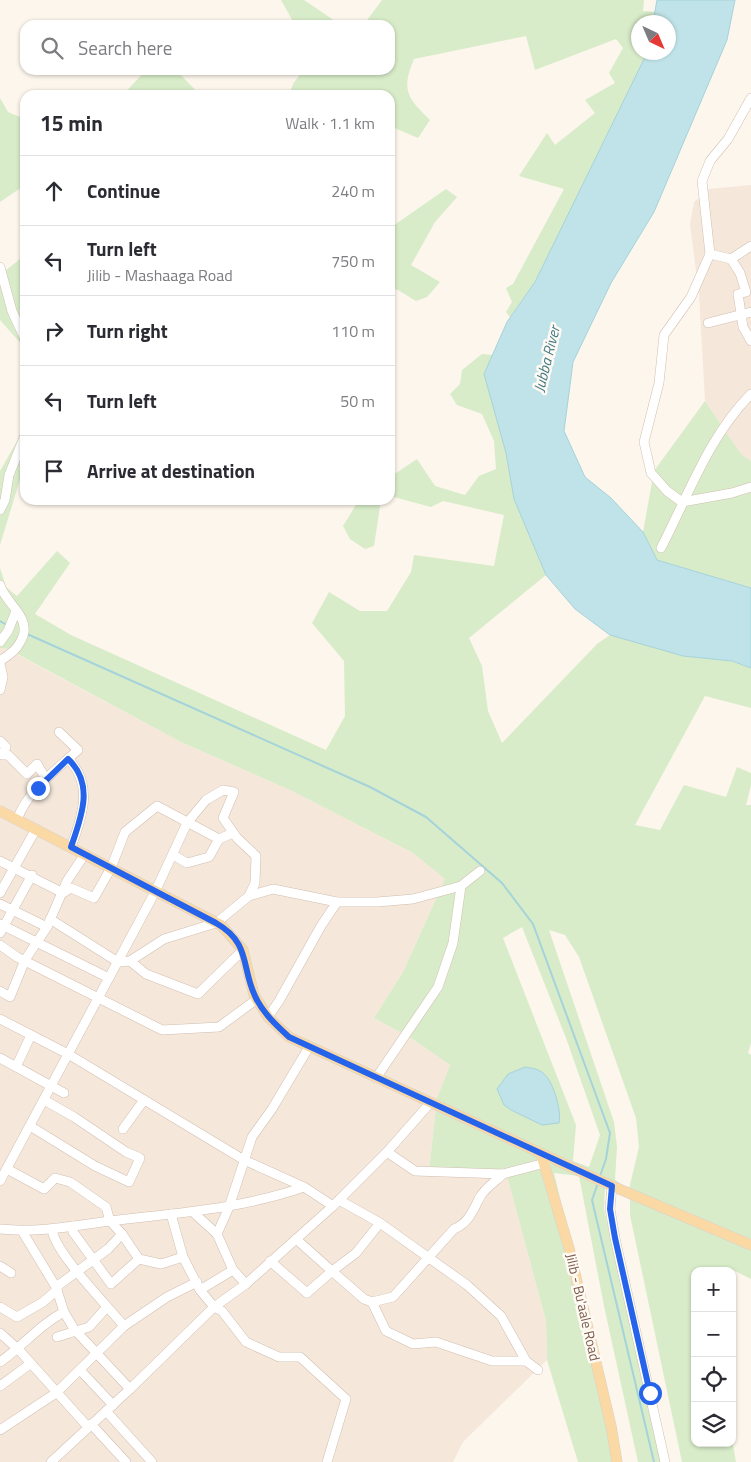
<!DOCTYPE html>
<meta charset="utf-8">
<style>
:root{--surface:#fff;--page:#f2f2f3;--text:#2b2b33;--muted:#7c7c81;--line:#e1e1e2}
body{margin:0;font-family:"Titillium Web",sans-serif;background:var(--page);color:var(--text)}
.controls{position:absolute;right:15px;bottom:15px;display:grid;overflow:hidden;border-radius:10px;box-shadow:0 1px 4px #0004}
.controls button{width:45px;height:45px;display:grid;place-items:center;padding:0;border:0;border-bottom:1px solid var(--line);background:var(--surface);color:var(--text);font:25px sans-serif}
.compass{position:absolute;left:631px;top:15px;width:45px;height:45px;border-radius:50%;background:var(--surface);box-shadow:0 1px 4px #0004;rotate:136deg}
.stop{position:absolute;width:15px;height:15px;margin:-11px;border:4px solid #2563eb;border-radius:50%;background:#fff}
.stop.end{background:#2563eb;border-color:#fff;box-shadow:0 1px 5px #0008}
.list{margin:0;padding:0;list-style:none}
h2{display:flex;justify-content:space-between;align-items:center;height:65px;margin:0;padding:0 20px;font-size:21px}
h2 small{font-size:16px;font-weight:400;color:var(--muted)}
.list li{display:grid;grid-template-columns:32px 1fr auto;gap:15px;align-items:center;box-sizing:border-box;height:70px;padding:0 20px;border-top:1px solid var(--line)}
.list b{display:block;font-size:19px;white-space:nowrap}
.list p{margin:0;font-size:16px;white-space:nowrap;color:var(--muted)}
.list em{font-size:16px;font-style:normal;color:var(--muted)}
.icon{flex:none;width:28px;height:28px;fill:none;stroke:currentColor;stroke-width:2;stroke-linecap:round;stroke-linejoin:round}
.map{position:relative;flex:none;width:751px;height:1462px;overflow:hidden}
.search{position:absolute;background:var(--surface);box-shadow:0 1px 4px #0004;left:20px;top:20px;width:375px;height:55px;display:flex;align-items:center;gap:12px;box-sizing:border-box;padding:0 18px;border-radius:15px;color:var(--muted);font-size:19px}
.panel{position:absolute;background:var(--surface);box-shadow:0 1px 4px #0004;left:20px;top:90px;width:375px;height:415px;border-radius:15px}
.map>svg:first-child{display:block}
.residential{fill:#f5e8da}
.green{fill:#d8ecc9;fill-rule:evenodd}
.water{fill:#bfe3e8;stroke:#a5d3da}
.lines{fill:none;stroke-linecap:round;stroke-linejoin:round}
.stream{stroke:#a5d3da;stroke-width:2}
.minor-casing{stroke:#d1beb0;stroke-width:10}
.major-casing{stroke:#dad1cd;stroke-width:11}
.minor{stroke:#fff;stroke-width:9}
.major{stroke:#fbd9a5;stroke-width:10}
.route{stroke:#2563eb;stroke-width:6}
.labels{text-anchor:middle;stroke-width:5;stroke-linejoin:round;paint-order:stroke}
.street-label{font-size:14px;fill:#7a5c4d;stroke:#fffaf3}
.water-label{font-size:15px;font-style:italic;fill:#437c86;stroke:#fffaf3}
</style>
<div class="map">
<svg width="751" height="1462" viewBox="0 0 751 1462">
<rect width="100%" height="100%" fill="#fdf6ec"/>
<g class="residential">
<path d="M751,185V461L741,454L705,401L699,294L690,224L694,202L709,189Z"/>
<path d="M0,648L7,649L181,742L292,791L413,853L445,879L403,972L374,1018L411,1038L450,1065L437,1098L429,1171L507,1176L546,1321L547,1360L463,1442L453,1462H0Z"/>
</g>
<g class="green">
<path d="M281,0H304L335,21L365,23L382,0H644L643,11L655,12L653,22H638V52L647,53V57L535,282L510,317L506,312L512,302L506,288L513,284L564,189L519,176L547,133L555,145L595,113L585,100L615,83L609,73L623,48L616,39L535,70L526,36L414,59C401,90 407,98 430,120L418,138L390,126V95H289L293,84L303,70H390V25H295Z"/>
<path d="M146,70H176L200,95H123Z"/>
<path d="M0,98L8,112L25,119V185L0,202Z"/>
<path d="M446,189L457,197L435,222L411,265L440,282L427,297L416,301L398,290L390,288V228Z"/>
<path d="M25,255V352L24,347L0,320V275Z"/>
<path d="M482,354L493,355L484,374L506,453L514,499L546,575L469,638L482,666L488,711L502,743L597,644L610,635L683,656L732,661L751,668V708L705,696L635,825L660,830L684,785L726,797L737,767L751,773V785L746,805H751V1043L748,1053L751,1055V1279L727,1267L722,1271H695V1443H732V1439L736,1462H682L630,1215V1198L605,1188L604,1209L663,1462H638L604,1306L579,1176L554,1173L589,1320L620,1462H578L547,1360L546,1321L507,1176L429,1171L437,1098L450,1065L411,1038L374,1018L403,972L445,879L413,853L292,791L181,742L8,649L0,648V568L6,587L17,596L57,551L70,563L35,614L71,635L326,750L345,716L344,661L312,623L329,592L360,611H387L411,572L414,555L494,566L504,515L443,501L431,507L390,496V477L417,459L435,486L465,495L479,476L496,469L494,441L482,414L457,405L450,394L460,384L462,370ZM522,927L566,1038L600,1135L589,1167L573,1161L576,1125L503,938ZM549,930L565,935L579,957L636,1118L639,1147L629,1189L615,1180L617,1147L614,1122Z"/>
<path d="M705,401L741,454L751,461V588L657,560L643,532L654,471Z"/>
<path d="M25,427V463L0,545V471Z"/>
<path d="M359,500H381L374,546L365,549L350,539L343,526Z"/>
</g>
<g class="water">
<path d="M657,0H735L727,40L654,212L611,283L573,362L564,431L585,477L611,498L643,532L657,560L751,588V668L732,661L683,656L610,635L575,609L546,575L514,499L506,453L484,374L507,322L535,282L647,53L668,52V22H653Z"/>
<path d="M525,1067C532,1068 539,1069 544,1074C553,1081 562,1111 559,1123L542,1125L511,1110L504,1105L497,1089L508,1074Z"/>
</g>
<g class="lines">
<g class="stream">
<path d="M0,621L7,625"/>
<path d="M27,634L370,787L426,817L502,883L533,924L610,1133L606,1159L600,1176"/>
<path d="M598,1183L592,1200L654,1462"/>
</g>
<defs>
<g id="minor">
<path d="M751,98L728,139L710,161L702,181L710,254L691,297L664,335L659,383L644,442L651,473L667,491L682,502L732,493L751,487"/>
<path d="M710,254L731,259L751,246"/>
<path d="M731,259L740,273L746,292L738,294L743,327L751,341"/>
<path d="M0,267L12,311L25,339"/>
<path d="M708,323L751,312"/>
<path d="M0,510L5,500L9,475L25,435"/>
<path d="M661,548C688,496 709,436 751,394"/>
<path d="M0,585C5,603 30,616 23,636C18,649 12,653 0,661"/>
<path d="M0,642L8,631L16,611"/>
<path d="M0,664L3,677L0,690"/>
<path d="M0,741L6,747L2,755H8L27,774L37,764L46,779"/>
<path d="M68,759C94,784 82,818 71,847"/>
<path d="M17,820C27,791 56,770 78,750L59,732"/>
<path d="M173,855L187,863L209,857L219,839"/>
<path d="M0,861L63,893L71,888L94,898L111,868L125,832L157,806L219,839L233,833"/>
<path d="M0,893L36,829"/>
<path d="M0,904L47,927"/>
<path d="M50,919L118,962L130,961L164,939L216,923L249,896L273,889L337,902H377L413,899L461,886L480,871"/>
<path d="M0,924L109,978"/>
<path d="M0,933L32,875"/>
<path d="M0,945L17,957L162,1030L219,1027L257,999"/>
<path d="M130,961L146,974L198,994L243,950"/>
<path d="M0,991L10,997L25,960L47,927L67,881L85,854"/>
<path d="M268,1017L279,1001L321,926L337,902"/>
<path d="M0,1019L68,1054L244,1160L304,1187L333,1206"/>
<path d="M0,1058L64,1093"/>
<path d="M16,1067L31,1035"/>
<path d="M376,1078L438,987L453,943L461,886"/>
<path d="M30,1126L95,1166L129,1182L140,1158L126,1152L74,1117L44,1100"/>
<path d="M123,1129L144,1100"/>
<path d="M387,1152L415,1171L503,1174L545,1163"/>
<path d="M7,1169L44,1189L55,1178L70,1182L106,1207L110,1221L122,1234L108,1249L56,1287"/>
<path d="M0,1181L155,892L187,823L206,800L223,790L234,792L223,818L237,838L256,856L255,883L249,896"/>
<path d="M612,1186L610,1209L615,1238L665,1462"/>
<path d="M339,1200L380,1223L467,1285L501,1316L526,1361"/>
<path d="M194,1213L217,1234"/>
<path d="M171,1214L183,1257L200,1290L214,1307L222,1311L246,1342L279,1357H300L346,1399L327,1462"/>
<path d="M73,1226V1232L111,1284L139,1259"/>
<path d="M0,1229C37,1233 73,1226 110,1221C176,1213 241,1209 304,1187"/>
<path d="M52,1229C54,1252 107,1305 124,1326"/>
<path d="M22,1231L56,1287L64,1312L74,1329L130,1389"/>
<path d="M122,1234L139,1259L161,1264L183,1257"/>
<path d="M296,1239L332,1271L356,1253L380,1223"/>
<path d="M270,1261L307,1293L332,1271L364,1299L372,1302L386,1331L413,1344L436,1342L492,1361H526L538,1370"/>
<path d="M0,1266L11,1273"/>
<path d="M233,1270L246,1284"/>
<path d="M200,1290L233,1270L217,1234L229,1207L252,1137L272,1109L309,1047"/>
<path d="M372,1302L393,1297L454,1229C469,1223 473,1210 480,1197C485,1188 496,1181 503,1174"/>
<path d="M0,1307L17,1317L43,1302L57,1290"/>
<path d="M0,1333L19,1350L88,1427"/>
<path d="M57,1337L89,1327L107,1307"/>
<path d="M0,1362C23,1346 39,1325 64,1312"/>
<path d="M80,1370L113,1405"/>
<path d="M0,1386L30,1364"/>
<path d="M106,1411L152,1462"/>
<path d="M91,1424L126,1462"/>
<path d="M0,1430L56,1393L124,1326L167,1297L197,1282"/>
<path d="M51,1462L130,1389L214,1307L246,1284L333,1206L387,1152L431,1102"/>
</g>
<g id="major">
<path d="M0,811L221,925L243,950L254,995L268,1017L289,1037L612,1186L751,1245"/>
<path d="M541,1154L569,1248L611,1426L617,1462"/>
</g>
</defs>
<use href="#minor" class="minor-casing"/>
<use href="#major" class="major-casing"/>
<use href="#minor" class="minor"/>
<use href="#major" class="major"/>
</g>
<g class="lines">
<path class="route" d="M38,788L68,759C95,784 81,818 71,847L216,923C251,943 241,967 255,996C262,1012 276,1025 289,1037L612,1186L610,1209L615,1238L650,1393"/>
</g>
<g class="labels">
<g class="street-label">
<text transform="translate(583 1307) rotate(77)" y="5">Jilib - Bu'aale Road</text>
</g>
<g class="water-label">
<text transform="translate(547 359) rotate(-76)" y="5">Jubba River</text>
</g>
</g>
</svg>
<div class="controls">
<button>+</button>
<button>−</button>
<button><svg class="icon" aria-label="locate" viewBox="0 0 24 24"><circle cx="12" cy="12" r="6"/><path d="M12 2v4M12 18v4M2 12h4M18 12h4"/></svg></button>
<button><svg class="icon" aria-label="layers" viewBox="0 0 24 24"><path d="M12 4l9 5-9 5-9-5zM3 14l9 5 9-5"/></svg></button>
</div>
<svg class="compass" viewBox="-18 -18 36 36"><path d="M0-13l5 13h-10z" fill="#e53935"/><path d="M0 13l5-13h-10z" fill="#7c7c81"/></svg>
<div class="stop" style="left:650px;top:1393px"></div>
<div class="stop end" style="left:38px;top:788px"></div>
<div class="search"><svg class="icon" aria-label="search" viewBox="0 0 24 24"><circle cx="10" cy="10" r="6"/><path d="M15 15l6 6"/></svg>Search here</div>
<section class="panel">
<h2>15 min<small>Walk · 1.1 km</small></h2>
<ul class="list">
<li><svg class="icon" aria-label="ahead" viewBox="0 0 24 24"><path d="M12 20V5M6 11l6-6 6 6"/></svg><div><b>Continue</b></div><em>240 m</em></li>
<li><svg class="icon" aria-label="left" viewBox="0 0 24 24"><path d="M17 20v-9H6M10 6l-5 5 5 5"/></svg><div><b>Turn left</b><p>Jilib - Mashaaga Road</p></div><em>750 m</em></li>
<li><svg class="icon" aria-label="right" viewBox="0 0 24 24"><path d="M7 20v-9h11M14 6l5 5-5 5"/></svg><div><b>Turn right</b></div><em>110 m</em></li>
<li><svg class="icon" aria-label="left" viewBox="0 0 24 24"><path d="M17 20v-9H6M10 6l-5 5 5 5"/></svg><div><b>Turn left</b></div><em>50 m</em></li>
<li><svg class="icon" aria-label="arrive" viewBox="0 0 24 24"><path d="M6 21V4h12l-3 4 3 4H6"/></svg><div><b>Arrive at destination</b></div></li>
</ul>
</section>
</div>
